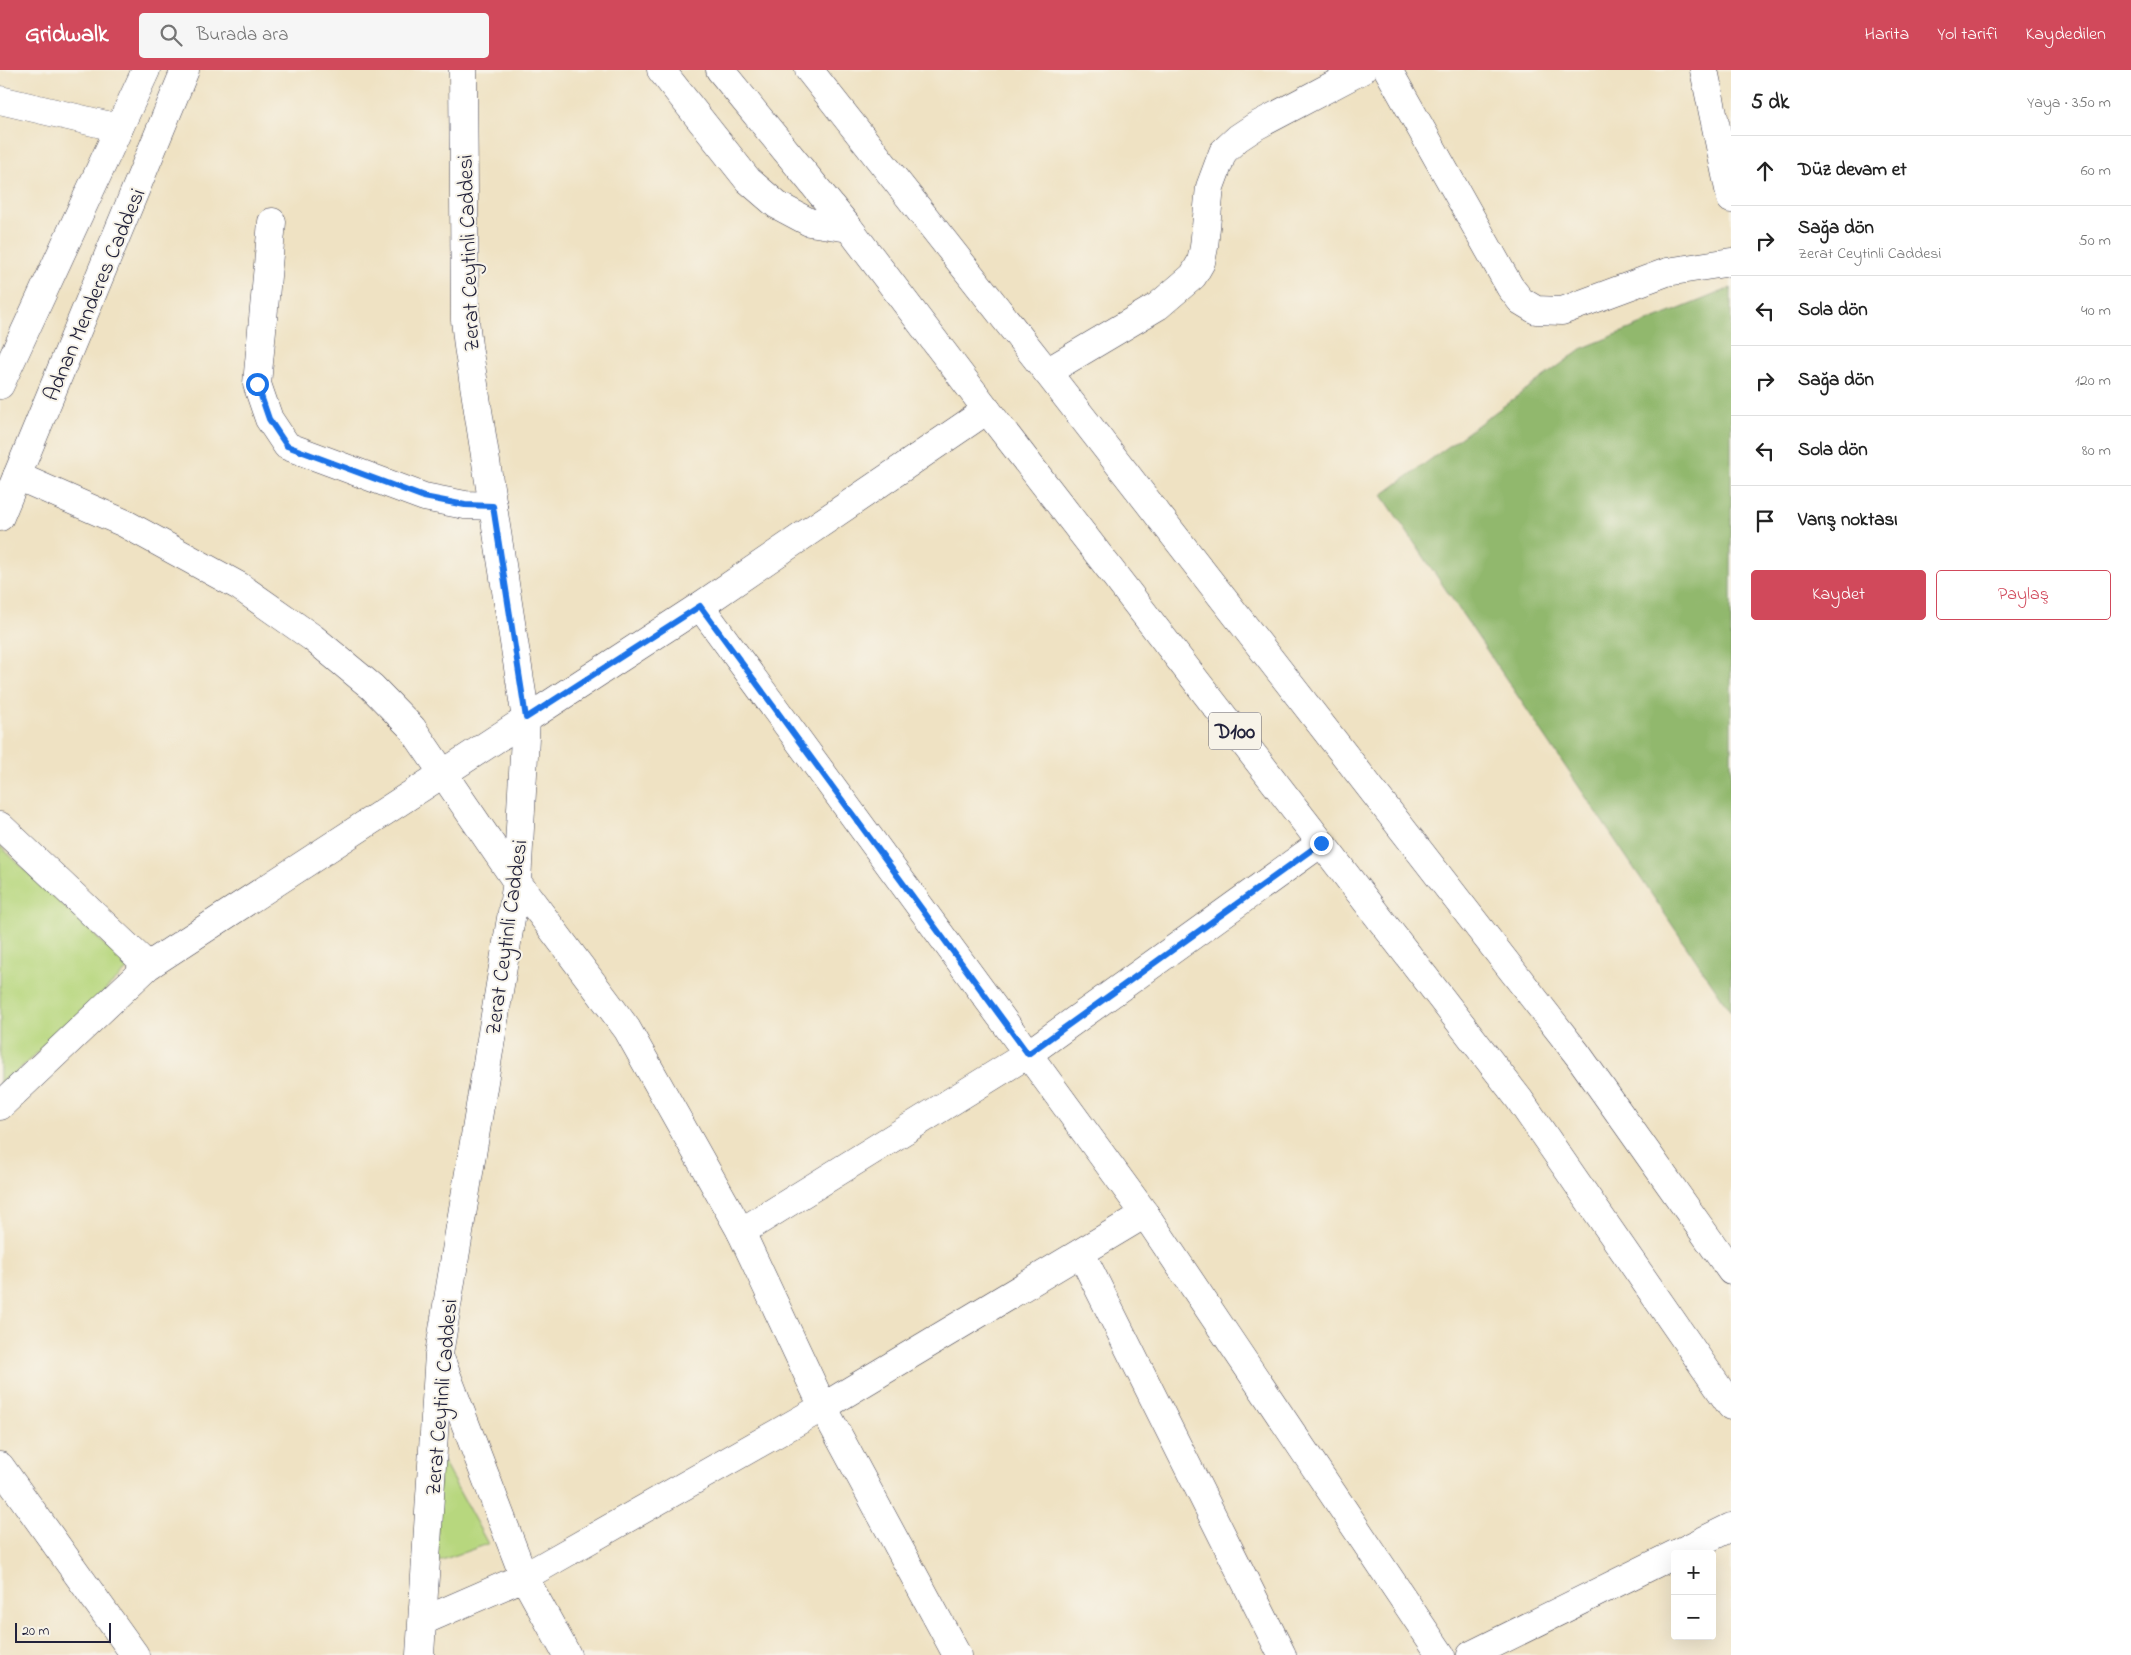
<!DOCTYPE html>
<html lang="tr">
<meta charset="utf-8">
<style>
:root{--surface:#fff;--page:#f6f6f6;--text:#222;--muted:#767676;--line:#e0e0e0;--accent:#d1495b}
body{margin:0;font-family:"Indie Flower",sans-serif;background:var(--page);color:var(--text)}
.controls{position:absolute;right:15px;bottom:15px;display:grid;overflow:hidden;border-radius:5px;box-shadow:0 5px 20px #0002}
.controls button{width:45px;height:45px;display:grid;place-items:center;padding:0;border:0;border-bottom:1px solid var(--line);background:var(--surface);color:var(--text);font:25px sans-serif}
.scale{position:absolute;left:15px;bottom:12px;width:96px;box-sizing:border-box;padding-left:5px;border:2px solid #22223b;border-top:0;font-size:14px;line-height:18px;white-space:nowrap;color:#22223b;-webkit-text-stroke:4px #f7f3e8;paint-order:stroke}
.stop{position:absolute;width:15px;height:15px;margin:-11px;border:4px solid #1a73e8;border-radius:50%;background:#fff}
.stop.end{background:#1a73e8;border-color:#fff;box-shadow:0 1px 5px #0008}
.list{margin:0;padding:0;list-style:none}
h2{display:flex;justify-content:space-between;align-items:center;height:65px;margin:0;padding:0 20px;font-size:21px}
h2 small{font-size:16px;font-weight:400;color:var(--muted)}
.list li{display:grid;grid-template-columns:32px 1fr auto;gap:15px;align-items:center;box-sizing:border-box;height:70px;padding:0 20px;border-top:1px solid var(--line)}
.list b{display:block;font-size:19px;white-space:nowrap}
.list p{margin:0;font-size:16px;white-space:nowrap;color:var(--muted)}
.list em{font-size:16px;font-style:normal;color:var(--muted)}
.actions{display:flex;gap:10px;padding:15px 20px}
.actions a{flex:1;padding:11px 0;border:1px solid var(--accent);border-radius:5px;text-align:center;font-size:18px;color:var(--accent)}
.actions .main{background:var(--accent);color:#fff}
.icon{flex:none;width:28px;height:28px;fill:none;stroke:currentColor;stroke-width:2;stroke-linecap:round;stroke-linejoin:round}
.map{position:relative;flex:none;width:1731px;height:1585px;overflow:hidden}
header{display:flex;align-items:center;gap:30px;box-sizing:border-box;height:70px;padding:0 25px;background:var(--accent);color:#fff}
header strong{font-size:24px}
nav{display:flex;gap:28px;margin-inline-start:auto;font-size:18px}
.search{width:350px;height:45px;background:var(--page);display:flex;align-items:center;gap:12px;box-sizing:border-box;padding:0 18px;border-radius:5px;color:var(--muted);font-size:19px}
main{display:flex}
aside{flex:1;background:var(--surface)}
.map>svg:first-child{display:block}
.green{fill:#b7d77e;stroke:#6c7c5c}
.forest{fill:#91b86d;stroke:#5a6d54}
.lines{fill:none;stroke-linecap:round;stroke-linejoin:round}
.minor-casing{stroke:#413f4f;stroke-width:29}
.major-casing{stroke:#413f4f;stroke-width:29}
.highway-casing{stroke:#413f4f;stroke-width:29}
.minor{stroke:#fff;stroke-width:28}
.major{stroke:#fff;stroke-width:28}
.highway{stroke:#fff;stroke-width:28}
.route{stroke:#1a73e8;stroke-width:6}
.labels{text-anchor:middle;stroke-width:4;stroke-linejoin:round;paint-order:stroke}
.shield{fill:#f7f3e8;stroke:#62616f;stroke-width:1}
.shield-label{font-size:21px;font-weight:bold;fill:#22223b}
.street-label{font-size:22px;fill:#22223b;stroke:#f7f3e8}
</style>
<header>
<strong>Gridwalk</strong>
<div class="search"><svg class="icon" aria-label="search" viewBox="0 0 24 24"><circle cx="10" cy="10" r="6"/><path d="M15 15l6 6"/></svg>Burada ara</div>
<nav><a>Harita</a><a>Yol tarifi</a><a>Kaydedilen</a></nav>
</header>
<main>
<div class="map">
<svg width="1731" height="1585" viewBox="0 0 1731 1585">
<rect width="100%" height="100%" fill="#f7f3e8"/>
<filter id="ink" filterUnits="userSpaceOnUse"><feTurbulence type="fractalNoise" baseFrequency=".02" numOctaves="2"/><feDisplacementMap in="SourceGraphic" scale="10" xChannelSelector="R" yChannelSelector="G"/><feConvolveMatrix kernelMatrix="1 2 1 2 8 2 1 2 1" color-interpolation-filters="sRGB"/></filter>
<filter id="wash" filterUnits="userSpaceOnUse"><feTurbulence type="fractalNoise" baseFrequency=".0096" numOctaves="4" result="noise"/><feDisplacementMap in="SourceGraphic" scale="20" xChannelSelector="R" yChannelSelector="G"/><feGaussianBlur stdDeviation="1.12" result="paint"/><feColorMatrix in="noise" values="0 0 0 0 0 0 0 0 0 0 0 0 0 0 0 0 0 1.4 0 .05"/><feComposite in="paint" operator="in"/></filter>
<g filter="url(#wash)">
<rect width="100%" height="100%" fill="#efe2c3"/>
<g class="green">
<path d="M0,776L129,898L0,1017Z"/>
<path d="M440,1386L488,1474L436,1492Z"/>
</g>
<path class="forest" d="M1731,218V942L1382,425L1583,278Z"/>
</g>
<g filter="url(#ink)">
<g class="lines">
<defs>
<g id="minor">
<path d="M661,0L748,110L777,135L809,152L849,158"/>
<path d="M1388,0L1510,217L1521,231L1536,240L1562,241L1667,202L1731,192"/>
<path d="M1704,0L1731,129"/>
<path d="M0,30L119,58"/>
<path d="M272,152L257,314L269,349L287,376L424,427L465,435L493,436"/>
<path d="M1047,302L1158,236L1193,206L1201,192L1204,177L1210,117L1223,82L1238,68L1256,56L1362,0"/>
<path d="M17,406L124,453L239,516L313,568L372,617L412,658L517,812L627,959L741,1162L823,1337L957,1585"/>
<path d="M700,536L1145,1144L1441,1585"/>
<path d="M0,756L148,896"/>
<path d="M0,1036L148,896L700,536L987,340"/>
<path d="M741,1162L1028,984L1321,773"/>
<path d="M1081,1183L1282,1585"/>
<path d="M442,1293L524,1507L567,1585"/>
<path d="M0,1396L135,1585"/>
<path d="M1676,1484L1731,1457"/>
<path d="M423,1551L524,1507L823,1337L1145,1144"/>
<path d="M420,1585L439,1284L517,812L526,649L468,276L465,250L463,0"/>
<path d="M1471,1585L1675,1484"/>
</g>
<g id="major">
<path d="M0,315L146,0"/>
<path d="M0,447L185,0"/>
</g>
<g id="highway">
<path d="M720,0L849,158L987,340L1519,1029L1731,1336"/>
<path d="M809,0L1047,302L1578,985L1731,1201"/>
</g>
</defs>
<use href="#minor" class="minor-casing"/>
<use href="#major" class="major-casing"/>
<use href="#highway" class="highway-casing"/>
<use href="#minor" class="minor"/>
<use href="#major" class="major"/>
<use href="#highway" class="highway"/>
</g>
</g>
<g class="lines" filter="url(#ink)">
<path class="route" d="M257,314L269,349L287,376L424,427L465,435L493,436L526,648L700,536L1028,984L1321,773"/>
</g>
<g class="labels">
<rect class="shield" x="1209" y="642.5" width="52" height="37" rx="4"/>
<g class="shield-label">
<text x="1235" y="668">D100</text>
</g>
<g class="street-label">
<text transform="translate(467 183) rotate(-92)" y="8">Zerat Ceytinli Caddesi</text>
<text transform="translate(93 224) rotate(-67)" y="8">Adnan Menderes Caddesi</text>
<text transform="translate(505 867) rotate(-82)" y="8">Zerat Ceytinli Caddesi</text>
<text transform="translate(440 1327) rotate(-85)" y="8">Zerat Ceytinli Caddesi</text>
</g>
</g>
</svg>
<div class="controls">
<button>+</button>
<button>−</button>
</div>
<div class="scale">20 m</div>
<div class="stop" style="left:257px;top:314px"></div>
<div class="stop end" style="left:1321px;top:773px"></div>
</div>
<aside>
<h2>5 dk<small>Yaya · 350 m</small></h2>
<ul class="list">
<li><svg class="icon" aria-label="ahead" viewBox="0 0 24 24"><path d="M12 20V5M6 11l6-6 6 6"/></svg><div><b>Düz devam et</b></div><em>60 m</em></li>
<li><svg class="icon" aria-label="right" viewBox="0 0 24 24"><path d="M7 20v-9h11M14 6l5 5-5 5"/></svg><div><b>Sağa dön</b><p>Zerat Ceytinli Caddesi</p></div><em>50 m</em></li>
<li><svg class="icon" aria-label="left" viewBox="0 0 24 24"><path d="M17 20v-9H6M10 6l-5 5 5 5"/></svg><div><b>Sola dön</b></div><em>40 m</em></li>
<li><svg class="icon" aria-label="right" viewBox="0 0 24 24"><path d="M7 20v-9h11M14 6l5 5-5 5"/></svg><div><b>Sağa dön</b></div><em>120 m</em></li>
<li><svg class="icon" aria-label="left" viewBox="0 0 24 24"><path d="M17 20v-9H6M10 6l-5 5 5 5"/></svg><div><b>Sola dön</b></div><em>80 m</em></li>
<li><svg class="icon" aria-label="arrive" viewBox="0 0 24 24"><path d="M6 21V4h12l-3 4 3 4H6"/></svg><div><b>Varış noktası</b></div></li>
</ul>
<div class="actions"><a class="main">Kaydet</a><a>Paylaş</a></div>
</aside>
</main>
